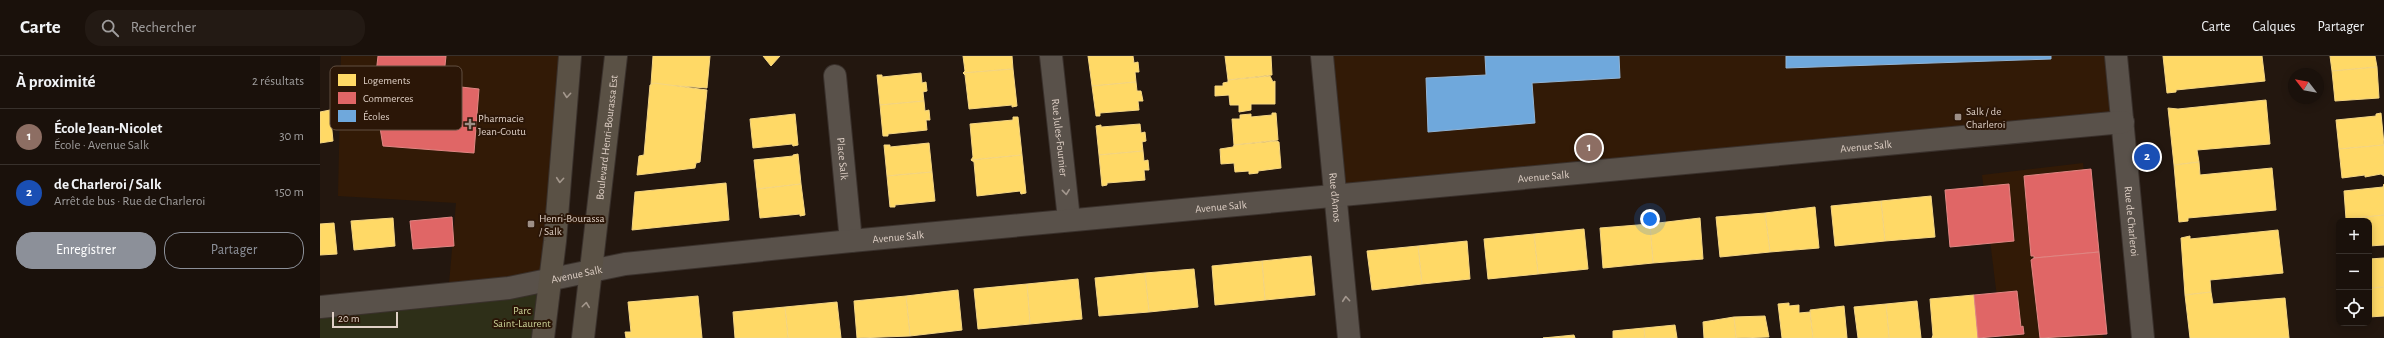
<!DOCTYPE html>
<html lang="fr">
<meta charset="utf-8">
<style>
:root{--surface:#1a110b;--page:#231a14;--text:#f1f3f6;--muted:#9f9d9d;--line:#38312c;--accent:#8c9099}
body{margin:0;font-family:"Alegreya Sans",sans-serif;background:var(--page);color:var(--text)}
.controls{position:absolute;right:12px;bottom:12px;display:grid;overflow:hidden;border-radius:8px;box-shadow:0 2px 10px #0003}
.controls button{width:36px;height:36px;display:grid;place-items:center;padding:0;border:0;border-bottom:1px solid var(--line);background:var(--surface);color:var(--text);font:20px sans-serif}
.compass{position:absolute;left:1968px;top:12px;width:36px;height:36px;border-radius:50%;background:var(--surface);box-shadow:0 2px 10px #0003;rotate:301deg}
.scale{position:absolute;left:12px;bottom:10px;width:66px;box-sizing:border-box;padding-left:4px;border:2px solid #dfd0c6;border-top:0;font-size:11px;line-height:14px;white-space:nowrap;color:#dfd0c6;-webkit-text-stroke:3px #2b1607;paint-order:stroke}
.you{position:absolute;left:1330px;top:163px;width:14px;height:14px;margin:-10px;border:3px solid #fff;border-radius:50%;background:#1a73e8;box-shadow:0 0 0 6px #1a73e833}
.badge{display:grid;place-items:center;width:26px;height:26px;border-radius:50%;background:var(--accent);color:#fff;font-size:13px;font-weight:700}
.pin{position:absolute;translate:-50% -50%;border:2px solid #fff;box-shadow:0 1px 4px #0006}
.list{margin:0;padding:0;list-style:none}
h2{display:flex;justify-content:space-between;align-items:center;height:52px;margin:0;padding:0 16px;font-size:17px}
h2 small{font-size:13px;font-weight:400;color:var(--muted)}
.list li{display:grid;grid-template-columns:26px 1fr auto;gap:12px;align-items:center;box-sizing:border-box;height:56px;padding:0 16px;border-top:1px solid var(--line)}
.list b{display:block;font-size:15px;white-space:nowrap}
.list p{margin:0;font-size:13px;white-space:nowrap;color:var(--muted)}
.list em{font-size:13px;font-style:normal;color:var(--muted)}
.actions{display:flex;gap:8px;padding:12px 16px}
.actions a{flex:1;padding:9px 0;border:1px solid var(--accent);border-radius:16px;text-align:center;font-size:14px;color:var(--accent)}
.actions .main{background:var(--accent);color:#fff}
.icon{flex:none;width:22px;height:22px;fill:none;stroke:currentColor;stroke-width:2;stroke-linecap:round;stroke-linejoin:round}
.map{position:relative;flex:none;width:2064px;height:282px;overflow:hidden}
header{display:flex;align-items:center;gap:24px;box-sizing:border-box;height:56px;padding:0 20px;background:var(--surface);border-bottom:1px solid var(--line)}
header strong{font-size:19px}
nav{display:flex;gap:22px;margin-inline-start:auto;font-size:14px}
.search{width:280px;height:36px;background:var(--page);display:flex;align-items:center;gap:10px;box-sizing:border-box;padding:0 14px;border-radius:16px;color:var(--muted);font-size:15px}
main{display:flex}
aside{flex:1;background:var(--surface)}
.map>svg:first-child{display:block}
.built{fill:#321a06}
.green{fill:#2e2f18}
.homes{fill:#ffd966;stroke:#f5d683}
.shops{fill:#e06666;stroke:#e08683}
.schools{fill:#6fa8dc;stroke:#91b4d5}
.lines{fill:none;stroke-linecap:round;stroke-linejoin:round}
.minor-casing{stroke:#3a312c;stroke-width:24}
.primary-casing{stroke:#3a312c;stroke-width:24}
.minor{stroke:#59514a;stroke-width:22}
.primary{stroke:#5a5145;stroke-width:22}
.oneway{stroke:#a3978c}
.oneway2{stroke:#a3978e}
.poi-dot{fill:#9d8f86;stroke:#2b1607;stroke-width:1.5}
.labels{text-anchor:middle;stroke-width:4;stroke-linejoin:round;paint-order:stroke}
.poi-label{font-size:11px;fill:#dfd0c6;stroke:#2b1607;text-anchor:start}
.street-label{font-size:11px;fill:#dfd0c6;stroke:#2b1607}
.park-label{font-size:11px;fill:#c9d095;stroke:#2b1607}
.key{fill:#2b1607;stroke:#614e40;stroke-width:1}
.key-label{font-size:11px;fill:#dfd0c6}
</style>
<header>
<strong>Carte</strong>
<div class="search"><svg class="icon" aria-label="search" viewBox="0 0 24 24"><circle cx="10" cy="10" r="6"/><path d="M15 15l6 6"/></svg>Rechercher</div>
<nav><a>Carte</a><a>Calques</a><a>Partager</a></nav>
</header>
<main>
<aside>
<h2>À proximité<small>2 résultats</small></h2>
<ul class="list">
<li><span class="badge" style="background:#8d6e63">1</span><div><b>École Jean-Nicolet</b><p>École · Avenue Salk</p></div><em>30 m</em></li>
<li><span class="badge" style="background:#1a4fb4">2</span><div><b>de Charleroi / Salk</b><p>Arrêt de bus · Rue de Charleroi</p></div><em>150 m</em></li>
</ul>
<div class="actions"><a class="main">Enregistrer</a><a>Partager</a></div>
</aside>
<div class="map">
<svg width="2064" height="282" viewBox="0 0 2064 282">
<rect width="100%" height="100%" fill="#23170f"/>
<g class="built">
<path d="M21,0H249L230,223L127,251L136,147L18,140Z"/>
<path d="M1002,0H1796L1803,66L1017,140Z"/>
<path d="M1763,107L1783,282H1682L1662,119Z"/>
</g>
<path class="green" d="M228,236L224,282H0V257Z"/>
<g class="homes">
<path d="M333,0H390L387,32L331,28Z"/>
<path d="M443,0H460L451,10Z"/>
<path d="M643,0H692L693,13L643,17L645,15Z"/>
<path d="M768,0H813L814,7L818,6L819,16H815L816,26L772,30Z"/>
<path d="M905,0H951L952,19L908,24Z"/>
<path d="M1843,0H1942L1945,25L1856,34V36L1847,37Z"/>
<path d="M2010,0H2055L2057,11L2012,15Z"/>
<path d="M2057,11L2059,42L2015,45L2012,15Z"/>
<path d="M693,13L697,50L692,51V49L649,53L645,19L643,17Z"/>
<path d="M601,17L602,27L606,26L607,35L603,36L604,45L560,49L557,19H562V21Z"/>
<path d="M950,20L953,26L955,25V48H931V54L919,56V49H910L909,39L895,40V30H903V27L908,26V24Z"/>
<path d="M816,26L817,35H821L823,45H818L819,54L780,57V60H776L772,30Z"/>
<path d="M334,27L387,34L380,106L376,107L375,112L317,119L319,100L324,99L330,29Z"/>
<path d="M1946,44L1950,88L1877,94L1879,106L1854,109L1848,52L1858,53Z"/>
<path d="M604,45L605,55L609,54L610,64H606L607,74L568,78V80H563L560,49Z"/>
<path d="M10,54L13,85L0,87V56Z"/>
<path d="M952,57H956L958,84L914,89L912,63H920V59L931,58V61L952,59Z"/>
<path d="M2061,57L2064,89L2019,93L2016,64L2056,60V58Z"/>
<path d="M475,58L478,89L473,90L472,88L433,92L430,63Z"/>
<path d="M693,61H698L702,99L651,104L653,101L650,68L693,64Z"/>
<path d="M820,68L821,77L825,76L826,85L822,86L823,95L779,99L776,70L781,69V71Z"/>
<path d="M956,85L959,86L961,112L938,115V117L929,118V115L915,116L914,107L901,108L900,93L913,91L914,89Z"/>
<path d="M609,87L612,116L567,120L564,89H570V91Z"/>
<path d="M2064,89V120L2061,118L2045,121V119L2022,122L2019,93Z"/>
<path d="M823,95L824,105L828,104L829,114H824L825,124L787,127V129L782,130L779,99Z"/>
<path d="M478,98L481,128L437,133L434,104L473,100V99Z"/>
<path d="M702,99L706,137L701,138L700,135L657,140L654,106L651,104Z"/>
<path d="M1879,106L1880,119L1952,112L1956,154L1868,162V165L1859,166L1854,109Z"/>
<path d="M612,116L615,145L575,149V151H570L567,120Z"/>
<path d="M406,127L409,164L312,174L315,136Z"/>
<path d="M481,128L485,159L480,160V158L440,162L437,133Z"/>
<path d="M2064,128V159L2026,163L2024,135L2063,131Z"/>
<path d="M1611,140L1615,181L1565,185L1561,145Z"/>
<path d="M1561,145L1565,185L1515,190L1511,150Z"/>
<path d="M1495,151L1499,192L1450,196L1445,157Z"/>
<path d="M1445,157L1450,196L1400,201L1396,161Z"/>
<path d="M2064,159V189L2049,190V165H2027L2026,163Z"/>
<path d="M73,162L75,190L34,194L31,165Z"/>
<path d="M1380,162L1383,203L1333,207L1330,168Z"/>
<path d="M14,167L17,198L0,199V168Z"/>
<path d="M1330,168L1333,207L1283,212L1280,172Z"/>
<path d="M1264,173L1268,213L1218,218L1214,178Z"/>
<path d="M1958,174L1963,217L1890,224L1891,236L1865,239L1861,182L1870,180V183Z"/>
<path d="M1214,178L1218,218L1168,223L1164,183Z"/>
<path d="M1147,185L1150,223L1102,228L1098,190Z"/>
<path d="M1098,190L1102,228L1052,234L1047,195Z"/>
<path d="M991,200L995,239L945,244L942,205Z"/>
<path d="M2064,202V231L2049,232V203Z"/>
<path d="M942,205L945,244L895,249L892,210Z"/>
<path d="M874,213L878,251L829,256L825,217Z"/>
<path d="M825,217L829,256L779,260L775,222Z"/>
<path d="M758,223L762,263L710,268L707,228Z"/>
<path d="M707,228L710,268L658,273L654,233Z"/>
<path d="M2064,231V260L2049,261V232Z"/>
<path d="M638,234L642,274L590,280L586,240Z"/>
<path d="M1891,236L1893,248L1965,242L1969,282H1870L1865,239Z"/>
<path d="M1654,239L1658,282H1612L1613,279L1610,243Z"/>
<path d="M378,240L382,282H306L305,276H311L308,246Z"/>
<path d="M586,240L590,280L537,282L534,245Z"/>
<path d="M1597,245L1601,282H1569L1566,248Z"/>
<path d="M517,246L521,282H468L465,251Z"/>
<path d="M1469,247V250L1479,249V257L1490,256L1493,282H1462L1458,248Z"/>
<path d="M1566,248L1569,282H1538L1534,251Z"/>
<path d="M1524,250L1527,282H1493L1490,254Z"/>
<path d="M465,251L468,282H415L413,256Z"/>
<path d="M1445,260L1449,281L1416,282L1414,261Z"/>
<path d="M1414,261L1416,282H1384L1383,266Z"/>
<path d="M1355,269L1357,282H1325L1324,272Z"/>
<path d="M1324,272L1325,282H1293V275Z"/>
<path d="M1254,279L1255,282H1223Z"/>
</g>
<g class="shops">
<path d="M58,0H126L123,29L159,33L154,97L63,90L54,35Z"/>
<path d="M1771,113L1779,196L1714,202V200H1711L1704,120Z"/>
<path d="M1689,128L1694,185L1630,191L1625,134Z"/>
<path d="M132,161L134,190L93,193L90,165Z"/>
<path d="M1779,196L1787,278L1720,282L1711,204L1714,202Z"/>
<path d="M1697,235L1701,271L1703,270L1704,278L1658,282L1654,239Z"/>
</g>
<g class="schools">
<path d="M1165,0H1299L1300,22L1212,27L1215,67L1108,76L1106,22L1166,19Z"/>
<path d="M1466,0H1731V3L1466,12Z"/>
</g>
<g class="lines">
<defs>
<g id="minor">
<path id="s1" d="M731,0L749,163"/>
<path id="s2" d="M1002,0L1029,282"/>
<path id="s3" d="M1796,0L1823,282"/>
<path id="s4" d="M515,20L531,185"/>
<path id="s5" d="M0,251L189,232L305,208L531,185L1803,66"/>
</g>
<g id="primary">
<path d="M223,282L235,185L250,0"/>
<path id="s6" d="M263,282L296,0"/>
</g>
</defs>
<use href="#minor" class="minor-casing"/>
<use href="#primary" class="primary-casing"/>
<use href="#minor" class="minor"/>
<use href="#primary" class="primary"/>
</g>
<defs><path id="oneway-chevron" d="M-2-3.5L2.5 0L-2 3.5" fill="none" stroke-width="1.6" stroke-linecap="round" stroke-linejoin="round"/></defs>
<g class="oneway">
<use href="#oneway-chevron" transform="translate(247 39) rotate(95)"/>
<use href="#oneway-chevron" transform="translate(240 124) rotate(95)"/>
<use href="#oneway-chevron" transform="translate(266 249) rotate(-83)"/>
</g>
<g class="oneway2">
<use href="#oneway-chevron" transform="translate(746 136) rotate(84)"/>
<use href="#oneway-chevron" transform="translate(1026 243) rotate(-95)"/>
</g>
<g class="poi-dot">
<rect x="1634" y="57" width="8" height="8" rx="2"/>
<path d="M148 62h4v4h4v4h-4v4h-4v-4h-4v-4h4z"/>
<rect x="207" y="164" width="8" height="8" rx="2"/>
</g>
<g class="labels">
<g class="poi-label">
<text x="1646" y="59">Salk / de<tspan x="1646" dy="13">Charleroi</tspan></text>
<text x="158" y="66">Pharmacie<tspan x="158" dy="13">Jean-Coutu</tspan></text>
<text x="219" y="166">Henri-Bourassa<tspan x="219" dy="13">/ Salk</tspan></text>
</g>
<g class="street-label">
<text dy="4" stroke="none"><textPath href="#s6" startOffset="202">Boulevard Henri-Bourassa Est</textPath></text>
<text dy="4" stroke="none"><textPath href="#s1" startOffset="82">Rue Jules-Fournier</textPath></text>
<text dy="4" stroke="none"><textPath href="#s5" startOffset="1555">Avenue Salk</textPath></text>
<text dy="4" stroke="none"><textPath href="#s4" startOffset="83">Place Salk</textPath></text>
<text dy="4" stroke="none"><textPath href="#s5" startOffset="1231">Avenue Salk</textPath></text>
<text dy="4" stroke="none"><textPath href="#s2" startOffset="142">Rue d'Amos</textPath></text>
<text dy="4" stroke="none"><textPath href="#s5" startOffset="907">Avenue Salk</textPath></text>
<text dy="4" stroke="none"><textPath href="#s3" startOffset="166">Rue de Charleroi</textPath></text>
<text dy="4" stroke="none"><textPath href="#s5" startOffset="583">Avenue Salk</textPath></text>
<text dy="4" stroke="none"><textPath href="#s5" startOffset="259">Avenue Salk</textPath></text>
</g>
<g class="park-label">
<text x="202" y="258">Parc<tspan x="202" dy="13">Saint-Laurent</tspan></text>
</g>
</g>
<rect x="10" y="10" width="132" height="64" rx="6" class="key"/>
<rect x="18" y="18" width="18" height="12" fill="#ffd966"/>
<rect x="18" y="36" width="18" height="12" fill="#e06666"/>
<rect x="18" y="54" width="18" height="12" fill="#6fa8dc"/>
<g class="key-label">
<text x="43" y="28">Logements</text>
<text x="43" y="46">Commerces</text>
<text x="43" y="64">Écoles</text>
</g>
</svg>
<div class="controls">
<button>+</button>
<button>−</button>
<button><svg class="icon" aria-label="locate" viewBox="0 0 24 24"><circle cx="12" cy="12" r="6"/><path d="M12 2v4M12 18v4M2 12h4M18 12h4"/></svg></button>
</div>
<svg class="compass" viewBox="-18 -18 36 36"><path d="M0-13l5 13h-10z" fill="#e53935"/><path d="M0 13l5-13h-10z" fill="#9f9d9d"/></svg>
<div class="scale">20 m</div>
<div class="you"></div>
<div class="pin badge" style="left:1269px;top:92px;background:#8d6e63">1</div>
<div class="pin badge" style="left:1827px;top:101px;background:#1a4fb4">2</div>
</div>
</main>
